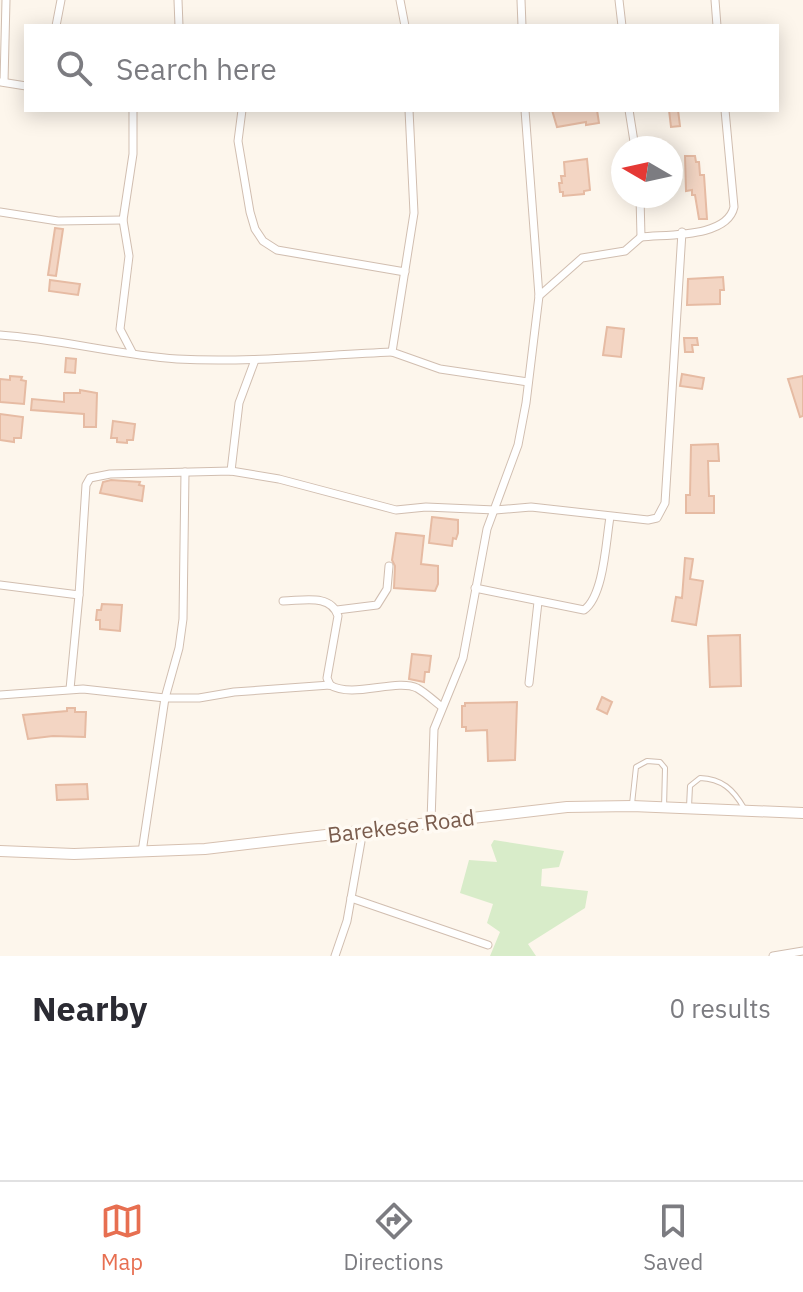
<!DOCTYPE html>
<style>
:root{--surface:#fff;--page:#f7f7f7;--text:#2b2b33;--muted:#7c7c81;--line:#e1e1e2;--accent:#e76f51}
body{margin:0;font-family:"IBM Plex Sans",sans-serif;background:var(--page);color:var(--text)}
.compass{position:absolute;left:611px;top:136px;width:72px;height:72px;border-radius:50%;background:var(--surface);box-shadow:0 4px 20px #0003;rotate:279deg}
.list{margin:0;padding:0;list-style:none}
h2{display:flex;justify-content:space-between;align-items:center;height:104px;margin:0;padding:0 32px;font-size:34px}
h2 small{font-size:26px;font-weight:400;color:var(--muted)}
.icon{flex:none;width:44px;height:44px;fill:none;stroke:currentColor;stroke-width:2;stroke-linecap:round;stroke-linejoin:round}
.map{position:relative;flex:none;width:803px;height:956px;overflow:hidden}
.search{position:absolute;background:var(--surface);box-shadow:0 4px 20px #0003;left:24px;right:24px;top:24px;height:88px;display:flex;align-items:center;gap:20px;box-sizing:border-box;padding:0 28px;border-radius:0px;color:var(--muted);font-size:30px}
.sheet{height:224px;background:var(--surface)}
nav{display:flex;justify-content:space-around;align-items:center;box-sizing:border-box;height:112px;border-top:2px solid var(--line);background:var(--surface);font-size:22px;color:var(--muted)}
nav a{display:grid;justify-items:center;gap:4px}
nav .on{color:var(--accent)}
.map>svg:first-child{display:block}
.green{fill:#d8ecc9}
.building{fill:#f3d5c3;stroke:#e6bba3;stroke-width:2}
.lines{fill:none;stroke-linecap:round;stroke-linejoin:round}
.lane-casing{stroke:#d1beb0;stroke-width:6}
.street-casing{stroke:#d1beb0;stroke-width:9}
.secondary-casing{stroke:#d6c0b0;stroke-width:12}
.lane{stroke:#fff;stroke-width:4}
.street{stroke:#fff;stroke-width:7}
.secondary{stroke:#fff;stroke-width:10}
.labels{text-anchor:middle;stroke-width:7;stroke-linejoin:round;paint-order:stroke}
.street-label{font-size:22px;fill:#7a5c4d;stroke:#fffaf3}
</style>
<div class="map">
<svg width="803" height="956" viewBox="0 0 803 956">
<rect width="100%" height="100%" fill="#fdf6ec"/>
<path class="green" d="M494,840L564,851L559,867L542,869L541,886L588,891L585,908L528,944L536,956H490L500,932L487,923L493,904L460,893L469,860L497,862L491,845Z"/>
<g class="building">
<path d="M552,110H597L599,123L586,125V122L557,127Z"/>
<path d="M669,110H678L680,126L671,127Z"/>
<path d="M685,156H695L696,162H699L700,175H704L707,219H699L695,195H692V190L686,191Z"/>
<path d="M587,159L590,190L584,191V194L563,196V192H560L559,183H562L561,176H565L564,162Z"/>
<path d="M55,228L63,229L56,276L48,275Z"/>
<path d="M723,277L724,290H720V304L687,305L688,279Z"/>
<path d="M50,280L80,284L78,295L49,291Z"/>
<path d="M607,327L624,329L621,357L603,355Z"/>
<path d="M684,338H697L698,345H692L693,352H685Z"/>
<path d="M66,358L76,359L75,373L65,372Z"/>
<path d="M682,374L704,378L702,389L680,386Z"/>
<path d="M10,376L22,377L21,380L26,381L24,404L0,402V379L10,380Z"/>
<path d="M803,376V416L800,417L788,379Z"/>
<path d="M80,390L97,393L96,427H84V414L31,410L32,399L64,402V393H80Z"/>
<path d="M0,414L23,417L21,438H14V442L0,440Z"/>
<path d="M113,421L135,424L133,440H127V443L117,442V438H111Z"/>
<path d="M718,444L719,461H708L709,496H714V513H686V495H690L691,445Z"/>
<path d="M111,480L140,482L139,485L144,486L142,501L100,493L103,482Z"/>
<path d="M432,517L458,520V533L456,539L453,538L452,546L429,543Z"/>
<path d="M396,533L424,536L421,564L438,566V584L435,591L394,588L395,566L392,560Z"/>
<path d="M685,558L693,559L690,579L703,581L696,625L672,621L676,597L682,598Z"/>
<path d="M102,604L122,605L120,631L100,629V620H96L97,610H101Z"/>
<path d="M740,635L741,686L710,687L708,636Z"/>
<path d="M412,654L431,656L429,672H425L424,682L409,679Z"/>
<path d="M602,697L612,702L607,714L597,709Z"/>
<path d="M517,702L515,760L488,761L487,730L466,731V727H462V706H465V703Z"/>
<path d="M67,708H75V712H86L85,737L53,736L28,739L23,715L67,711Z"/>
<path d="M87,784L88,799L57,800L56,785Z"/>
</g>
<g class="lines">
<defs>
<g id="lane">
<path d="M632,804L636,767L647,761L660,762L665,768L664,808"/>
<path d="M689,807L690,786L700,778C722,779 733,789 744,808"/>
</g>
<g id="street">
<path d="M178,0L179,26"/>
<path d="M400,0L405,26"/>
<path d="M521,0L522,26"/>
<path d="M619,0L622,26"/>
<path d="M715,0L717,26"/>
<path d="M56,26L61,0"/>
<path d="M1,82L26,86"/>
<path d="M4,82L6,0"/>
<path d="M242,110L238,141L250,212L255,229L263,241L277,250L405,272"/>
<path d="M409,110L414,213L392,352L440,369L528,382"/>
<path d="M629,110L635,148"/>
<path d="M640,196L641,237C668,234 727,238 734,207L725,110"/>
<path d="M0,212L58,221L123,220"/>
<path d="M539,296L582,258L625,251L641,237"/>
<path d="M0,335C60,339 118,355 177,359C248,363 321,355 392,352"/>
<path d="M132,352L120,329L129,256L123,220L133,154V110"/>
<path d="M231,471L239,403L255,360"/>
<path d="M0,585L79,595"/>
<path d="M475,588L584,610C604,596 606,540 610,517"/>
<path d="M283,601C302,601 331,593 338,616L327,678L330,685"/>
<path d="M337,610L377,605L387,589L389,566"/>
<path d="M529,683L538,602"/>
<path d="M70,689L79,595L86,485L90,478L110,474L231,471L279,479L396,510L426,507L495,510L531,507L648,520L657,518L665,503L682,232"/>
<path d="M0,695L83,689L165,698H199L234,692L330,685C353,699 396,678 417,688C426,693 434,701 442,707"/>
<path d="M431,822L434,729L463,658L487,529L518,445L526,403L539,296L525,110"/>
<path d="M142,852L165,698L179,648L183,619L185,472"/>
<path d="M351,898L488,945"/>
<path d="M335,956L347,921L363,830"/>
<path d="M773,956L803,951"/>
</g>
<path id="secondary" d="M0,851L74,854L205,849L567,807L632,806L803,813"/>
</defs>
<use href="#lane" class="lane-casing"/>
<use href="#street" class="street-casing"/>
<use href="#secondary" class="secondary-casing"/>
<use href="#lane" class="lane"/>
<use href="#street" class="street"/>
<use href="#secondary" class="secondary"/>
</g>
<g class="labels">
<g class="street-label">
<text transform="translate(401 826) rotate(-7)" y="8">Barekese Road</text>
</g>
</g>
</svg>
<svg class="compass" viewBox="-18 -18 36 36"><path d="M0-13l5 13h-10z" fill="#e53935"/><path d="M0 13l5-13h-10z" fill="#7c7c81"/></svg>
<div class="search"><svg class="icon" aria-label="search" viewBox="0 0 24 24"><circle cx="10" cy="10" r="6"/><path d="M15 15l6 6"/></svg>Search here</div>
</div>
<section class="sheet">
<h2>Nearby<small>0 results</small></h2>
<ul class="list">
</ul>
</section>
<nav>
<a class="on"><svg class="icon" aria-label="map" viewBox="0 0 24 24"><path d="M3 6l6-2 6 2 6-2v14l-6 2-6-2-6 2zM9 4v14M15 6v14"/></svg>Map</a>
<a><svg class="icon" aria-label="directions" viewBox="0 0 24 24"><path d="M12 3l9 9-9 9-9-9zM9 14v-3h6M13 9l2 2-2 2"/></svg>Directions</a>
<a><svg class="icon" aria-label="saved" viewBox="0 0 24 24"><path d="M7 4h10v16l-5-4-5 4z"/></svg>Saved</a>
</nav>
